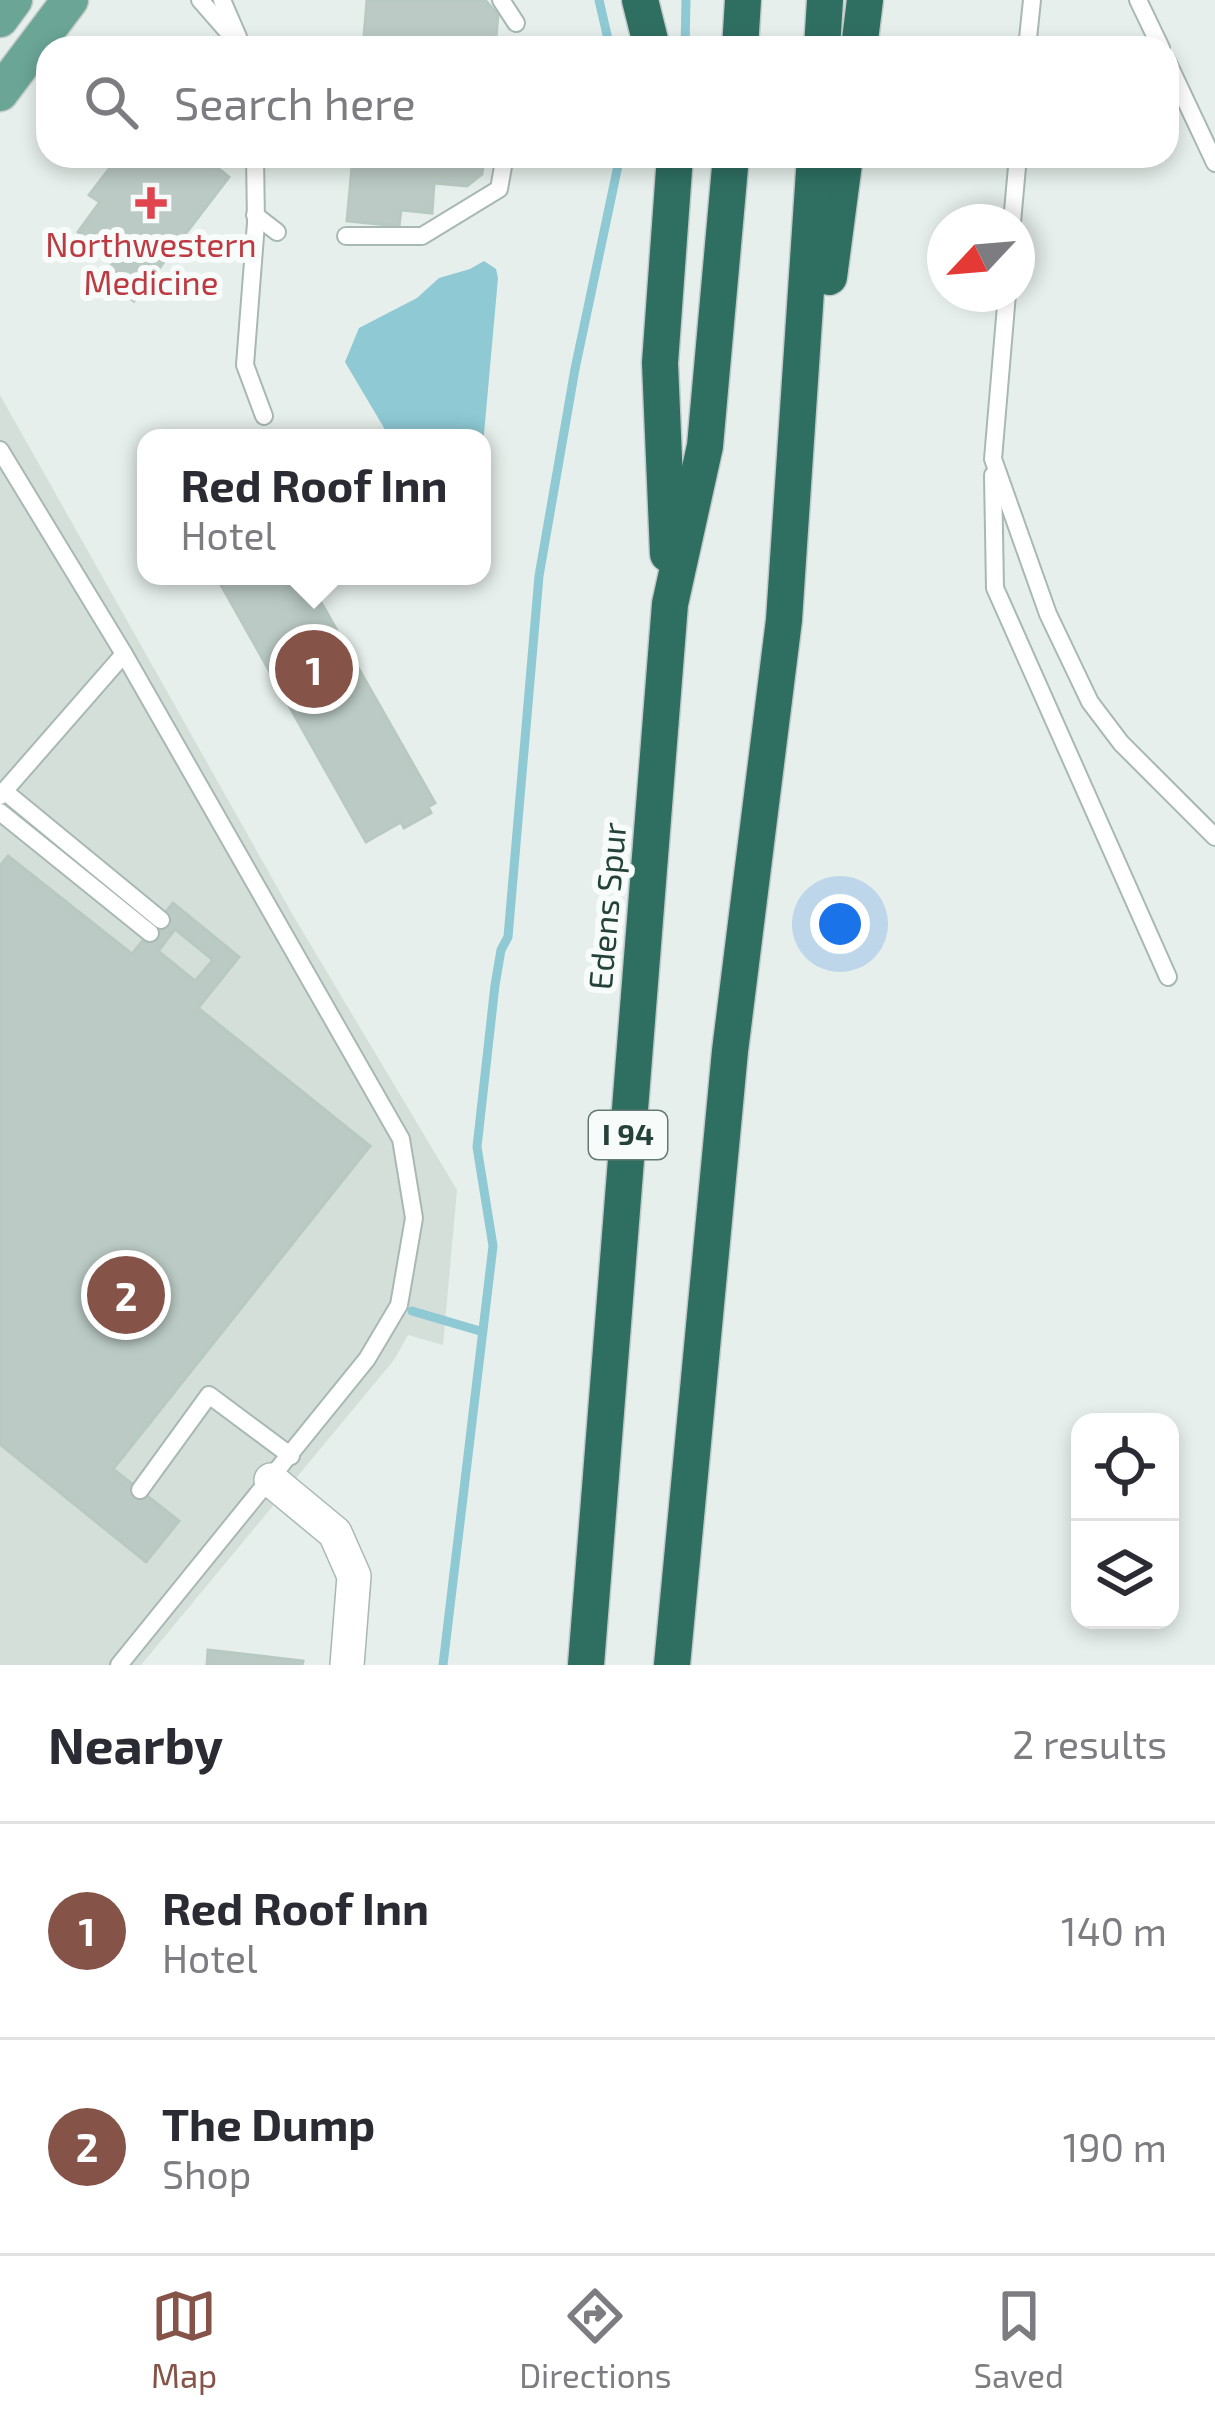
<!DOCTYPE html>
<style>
:root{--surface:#fff;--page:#f7f7f7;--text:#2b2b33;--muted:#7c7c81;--line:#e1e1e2;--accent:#855347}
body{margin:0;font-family:"Exo 2",sans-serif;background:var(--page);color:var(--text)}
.controls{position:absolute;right:36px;bottom:36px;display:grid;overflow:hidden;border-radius:24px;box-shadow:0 6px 18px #0003}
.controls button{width:108px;height:108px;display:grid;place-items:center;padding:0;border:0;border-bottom:3px solid var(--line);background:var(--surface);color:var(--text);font:60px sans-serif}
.compass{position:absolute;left:927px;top:204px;width:108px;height:108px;border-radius:50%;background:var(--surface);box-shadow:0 6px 18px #0003;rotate:244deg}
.you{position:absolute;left:840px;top:924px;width:42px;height:42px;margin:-30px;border:9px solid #fff;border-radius:50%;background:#1a73e8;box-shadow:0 0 0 18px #1a73e833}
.badge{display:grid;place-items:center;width:78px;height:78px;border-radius:50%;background:var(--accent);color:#fff;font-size:39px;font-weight:700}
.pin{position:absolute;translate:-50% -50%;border:6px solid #fff;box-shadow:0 3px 12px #0006}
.popup{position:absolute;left:137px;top:429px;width:354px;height:156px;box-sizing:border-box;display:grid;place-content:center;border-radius:24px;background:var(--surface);filter:drop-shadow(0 3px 9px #0005);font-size:39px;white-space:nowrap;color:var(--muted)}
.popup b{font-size:45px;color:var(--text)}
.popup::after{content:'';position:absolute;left:50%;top:100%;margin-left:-24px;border:24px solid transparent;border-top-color:var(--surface)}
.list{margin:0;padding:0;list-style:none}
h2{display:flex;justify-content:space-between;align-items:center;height:156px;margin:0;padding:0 48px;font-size:51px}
h2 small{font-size:39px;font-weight:400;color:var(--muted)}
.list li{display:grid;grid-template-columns:78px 1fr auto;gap:36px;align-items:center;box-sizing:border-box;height:216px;padding:0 48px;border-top:3px solid var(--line)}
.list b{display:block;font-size:45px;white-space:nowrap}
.list p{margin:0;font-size:39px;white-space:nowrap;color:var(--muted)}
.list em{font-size:39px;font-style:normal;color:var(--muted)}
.icon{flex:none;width:66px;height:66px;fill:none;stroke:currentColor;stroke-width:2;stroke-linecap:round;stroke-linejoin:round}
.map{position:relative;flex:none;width:1215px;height:1665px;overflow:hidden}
.search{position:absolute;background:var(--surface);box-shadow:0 6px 18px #0003;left:36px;right:36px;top:36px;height:132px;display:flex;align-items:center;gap:30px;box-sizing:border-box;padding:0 42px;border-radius:36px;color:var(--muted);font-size:45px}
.sheet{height:588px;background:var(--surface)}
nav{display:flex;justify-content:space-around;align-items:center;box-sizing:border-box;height:168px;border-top:3px solid var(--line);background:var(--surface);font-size:33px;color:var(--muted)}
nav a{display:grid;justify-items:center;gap:6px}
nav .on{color:var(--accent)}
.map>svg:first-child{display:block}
.built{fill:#d4dfda}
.water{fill:#8ec9d4}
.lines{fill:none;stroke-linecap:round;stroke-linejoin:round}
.stream{stroke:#8ec9d4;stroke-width:9}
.building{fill:#bbcac4;stroke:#b8c9c2;stroke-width:3;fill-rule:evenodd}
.service-casing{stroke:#a8b8b2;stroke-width:20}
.minor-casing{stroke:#a8b8b2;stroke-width:36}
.primary-casing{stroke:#c2cac8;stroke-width:39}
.motorway-casing{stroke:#c2cac8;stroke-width:39}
.service{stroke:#fff;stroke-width:16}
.minor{stroke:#fff;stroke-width:33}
.primary{stroke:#6aa596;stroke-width:36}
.motorway{stroke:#2f6f62;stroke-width:36}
.health-dot{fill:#e0444e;stroke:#f7fbf9;stroke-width:4.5}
.labels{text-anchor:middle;stroke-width:12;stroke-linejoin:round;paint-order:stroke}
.shield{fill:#f7fbf9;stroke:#637a73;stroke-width:3}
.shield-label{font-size:30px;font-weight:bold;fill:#24423a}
.health-label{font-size:33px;fill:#be3a42;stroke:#f7fbf9}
.street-label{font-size:33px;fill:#24423a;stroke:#f7fbf9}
</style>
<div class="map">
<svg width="1215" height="1665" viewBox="0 0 1215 1665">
<rect width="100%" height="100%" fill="#e6efeb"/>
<path class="built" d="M0,395L294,917L457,1190L443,1345L408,1335L394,1360L141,1665H0Z"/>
<path class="water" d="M484,261L496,269L498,278L482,456V438H390L345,362L359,328L417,298L439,278L470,269Z"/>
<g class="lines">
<g class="stream">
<path d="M599,0L610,48"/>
<path d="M685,48L686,0"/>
<path d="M412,1311L480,1331"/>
<path d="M443,1665L493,1246L477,1147L495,985L501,950L508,937L539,576L575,369L620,156"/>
</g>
</g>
<g class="building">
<path d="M367,0H485L498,15L495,48H363Z"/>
<path d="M119,156H219L215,166L229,177L134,301L108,280L115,271L110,267L115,261L78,232L100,202L89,195Z"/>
<path d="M353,156H484L482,174L467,186L434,183L432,213L401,210L399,226L347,221Z"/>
<path d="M216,576H306L435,803L428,807L431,813L404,828L401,822L366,842Z"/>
<path d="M8,856L132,954L173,903L239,957L198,1008L370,1146L113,1469L179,1521L146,1562L0,1444V866ZM175,929L213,960L195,981L158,951Z"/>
<path d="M208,1650L303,1661L302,1665H207Z"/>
</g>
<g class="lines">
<defs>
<g id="service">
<path d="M200,0L242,48"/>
<path d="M222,0L238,37"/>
<path d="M501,0L516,23"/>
<path d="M1138,0L1161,48"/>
<path d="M1027,48L1032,0"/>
<path d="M1167,61L1215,163"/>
<path d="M255,156L256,223L245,365L264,416"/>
<path d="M255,215L277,232"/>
<path d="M1012,222L1018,156"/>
<path d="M346,236H422L499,189L504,161"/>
<path d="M1007,294L993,459L1048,614L1090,702L1121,743L1215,837"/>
<path d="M0,450L124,654L401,1139L414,1218L399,1305L367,1359L119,1665"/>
<path d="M993,475L995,588L1168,977"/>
<path d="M4,791L161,920"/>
<path d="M0,796L124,654"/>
<path d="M0,812L150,933"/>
<path d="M140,1490L209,1395L291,1456"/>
</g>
<path id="minor" d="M271,1480L335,1533L354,1576L347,1665"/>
<g id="primary">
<path d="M0,19L14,0"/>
<path d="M0,93L70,0"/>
</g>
<g id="motorway">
<path d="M640,0L652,48"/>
<path d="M740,48L743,0"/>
<path d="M822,48L825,0"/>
<path d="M859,48L865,0"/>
<path d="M829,277L845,156"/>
<path d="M668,554L660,363L675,156"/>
<path d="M586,1665L670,604L705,446L731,156"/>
<path d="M672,1665L730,1051L784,620L815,156"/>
</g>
</defs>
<use href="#service" class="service-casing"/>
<use href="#minor" class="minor-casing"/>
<use href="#primary" class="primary-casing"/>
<use href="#motorway" class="motorway-casing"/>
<use href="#service" class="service"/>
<use href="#minor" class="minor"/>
<use href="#primary" class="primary"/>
<use href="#motorway" class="motorway"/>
</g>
<path class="health-dot" d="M145 185h12v12h12v12h-12v12h-12v-12h-12v-12h12z"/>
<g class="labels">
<rect class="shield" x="589" y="1111" width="78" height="48" rx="9"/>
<g class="shield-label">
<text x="628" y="1145">I 94</text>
</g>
<g class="health-label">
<text x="151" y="257">Northwestern<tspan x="151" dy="38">Medicine</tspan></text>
</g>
<g class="street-label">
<text transform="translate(607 906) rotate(-85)" y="12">Edens Spur</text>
</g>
</g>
</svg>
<div class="controls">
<button><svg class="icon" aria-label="locate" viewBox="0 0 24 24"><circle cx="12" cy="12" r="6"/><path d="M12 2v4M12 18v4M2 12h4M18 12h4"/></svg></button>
<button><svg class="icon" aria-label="layers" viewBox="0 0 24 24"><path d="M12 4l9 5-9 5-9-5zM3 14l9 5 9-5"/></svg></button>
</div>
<svg class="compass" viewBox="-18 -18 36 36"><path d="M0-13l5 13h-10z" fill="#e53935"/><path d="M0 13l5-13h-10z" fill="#7c7c81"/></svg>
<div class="you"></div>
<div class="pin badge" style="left:314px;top:669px">1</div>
<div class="popup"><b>Red Roof Inn</b>Hotel</div>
<div class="pin badge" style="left:126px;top:1295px">2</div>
<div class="search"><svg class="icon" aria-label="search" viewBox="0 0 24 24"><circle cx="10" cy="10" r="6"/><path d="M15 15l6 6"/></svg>Search here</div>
</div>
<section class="sheet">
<h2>Nearby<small>2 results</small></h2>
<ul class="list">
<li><span class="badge">1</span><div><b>Red Roof Inn</b><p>Hotel</p></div><em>140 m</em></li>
<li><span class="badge">2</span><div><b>The Dump</b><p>Shop</p></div><em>190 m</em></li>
</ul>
</section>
<nav>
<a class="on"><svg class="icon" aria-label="map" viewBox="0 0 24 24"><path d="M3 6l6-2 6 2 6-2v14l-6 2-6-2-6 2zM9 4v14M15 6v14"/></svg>Map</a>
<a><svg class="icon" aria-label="directions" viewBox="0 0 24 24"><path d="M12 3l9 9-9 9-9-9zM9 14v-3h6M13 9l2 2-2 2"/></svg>Directions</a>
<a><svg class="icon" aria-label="saved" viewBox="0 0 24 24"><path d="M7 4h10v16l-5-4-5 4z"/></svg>Saved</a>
</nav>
